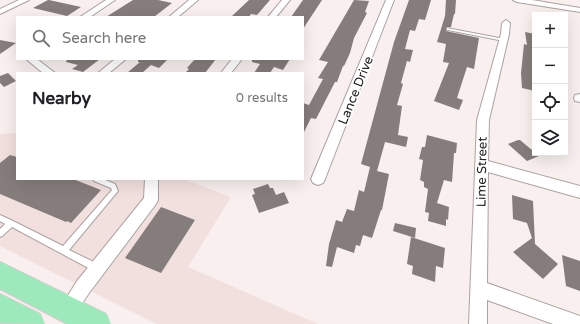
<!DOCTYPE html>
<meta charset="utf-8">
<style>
:root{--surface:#fff;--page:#f2f2f2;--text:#202124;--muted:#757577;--line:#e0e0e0}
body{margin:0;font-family:"Varela Round",sans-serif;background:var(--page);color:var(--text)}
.controls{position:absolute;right:12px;top:12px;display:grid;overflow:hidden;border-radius:0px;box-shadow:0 4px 16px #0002}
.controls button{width:36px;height:36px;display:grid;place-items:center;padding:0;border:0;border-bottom:1px solid var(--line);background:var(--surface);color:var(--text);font:20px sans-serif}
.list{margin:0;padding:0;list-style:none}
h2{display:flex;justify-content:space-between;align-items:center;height:52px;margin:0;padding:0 16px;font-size:17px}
h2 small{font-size:13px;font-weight:400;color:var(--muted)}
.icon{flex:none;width:22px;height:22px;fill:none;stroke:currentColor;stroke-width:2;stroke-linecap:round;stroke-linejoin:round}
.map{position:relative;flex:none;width:580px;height:324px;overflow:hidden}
.search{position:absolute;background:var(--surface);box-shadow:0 4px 16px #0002;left:16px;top:16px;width:288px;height:44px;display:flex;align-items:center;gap:10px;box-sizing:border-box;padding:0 14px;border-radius:0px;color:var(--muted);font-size:15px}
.panel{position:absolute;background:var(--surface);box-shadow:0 4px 16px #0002;left:16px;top:72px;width:288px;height:108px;border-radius:0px}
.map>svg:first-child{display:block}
.built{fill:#f2e0de}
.building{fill:#857d7c}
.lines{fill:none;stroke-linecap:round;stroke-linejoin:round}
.service-casing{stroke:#aba2a1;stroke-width:2}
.minor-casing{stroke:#aba2a1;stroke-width:2}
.primary-casing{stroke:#d0cfcf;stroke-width:2}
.service{fill:#fff;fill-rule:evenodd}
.minor{fill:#fff;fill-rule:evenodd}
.primary{fill:#9ee9bb;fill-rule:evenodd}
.labels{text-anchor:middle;stroke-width:3.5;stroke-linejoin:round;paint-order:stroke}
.street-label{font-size:13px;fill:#282424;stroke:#fff}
</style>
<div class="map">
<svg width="580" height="324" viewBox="0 0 580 324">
<rect width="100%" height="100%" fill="#f8efee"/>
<path class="built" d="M17,133V179H183L231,197L188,267L318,324H157L0,246V134Z"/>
<g class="building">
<path d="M48,0H49L81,7L67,16L33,8Z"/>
<path d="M133,0H158L172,3L154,17H106Z"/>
<path d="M249,0H270L257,15L251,14L249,17H231Z"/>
<path d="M303,0H322L303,29V17H291Z"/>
<path d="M354,0L369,1L365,12L367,13L354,38L350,53L344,66H343L337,82H335L316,119L311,118L303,134V103L309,105L323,79L318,78L328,62L319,60Z"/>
<path d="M409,0H431L425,20L419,19L415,31L410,30L405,49L413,50L410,62L407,61L401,83L403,84L397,105L402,106L398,135L408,137L406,147L385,142L377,171L389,174L382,210H381L372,238L363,235L360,246L356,245L354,253L337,247L332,267L326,266L329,244L336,220L342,222L347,209L354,211L359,190L364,192L370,167L361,164L394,42Z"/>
<path d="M446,0H456L455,14H454L451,27H446V31L479,38L474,69L467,67L457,98L463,100L459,110L434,101L449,63L443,62L446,44L437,42L445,16Z"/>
<path d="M525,32L535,34V91L522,88L521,73L524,44L527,45Z"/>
<path d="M0,40L16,43L0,54Z"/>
<path d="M67,59H100L83,72L72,69L78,65L66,62Z"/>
<path d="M138,59H168L159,68L151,65L142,73H127L140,62H138Z"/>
<path d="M195,59H216L205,73H185L189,69L187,68Z"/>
<path d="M252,59H290L283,70L274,67L270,73H254L260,64L252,62Z"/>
<path d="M8,73L16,81L4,87L0,83V76Z"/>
<path d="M427,135L457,143L456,153H454L452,182L444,180L437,203L449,207L448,220L446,219V226L428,221L429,213L425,212L428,189L424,187V182L420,180L423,160L419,159L422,147H425Z"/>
<path d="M518,140H520L539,156L527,161L508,144Z"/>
<path d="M10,155L17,157V179H73L101,190L71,223L67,221L66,222L0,194V163Z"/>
<path d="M268,184L270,188H273L276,195L284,192L289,203L259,213L252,195L255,194L253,189Z"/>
<path d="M512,195L533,201L535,244L558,264L543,279L513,252L532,238L527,223L513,219Z"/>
<path d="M161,207L195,220L161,273L125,258Z"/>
<path d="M395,223L416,228L415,238L393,231Z"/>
<path d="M411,237L445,248L443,268L436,266L435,282L412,274L413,266L407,264Z"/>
<path d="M562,255L580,261V291L566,286Z"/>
</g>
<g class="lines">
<defs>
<g id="service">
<path d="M447,28L504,39L506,40L504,41L448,30H447Z"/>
<path d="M93,179H103L115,184L118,191L69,250L100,265L101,268L100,271L97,272L94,271L12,227L2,236L0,237V229L5,224L0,221V215L13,221L63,246L112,190L111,188L94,181Z"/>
</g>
<g id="minor">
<path d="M19,0H29L0,14V9Z"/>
<path d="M106,0H115L90,17H80Z"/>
<path d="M189,0H198L178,17H169Z"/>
<path d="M282,0H290L276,17H268Z"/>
<path d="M386,0H394L325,179L323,183L318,185L313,183L311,179Z"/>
<path d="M513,0H532L580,8V12L517,2Z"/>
<path d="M506,20L510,23L509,34L489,120L488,161L580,186V198L488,172L487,283L580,316V324H553L487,300V324H469L477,120L501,34L502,23Z"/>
<path d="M26,59H37L55,73H43Z"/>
<path d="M115,59H126L109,73H98Z"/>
<path d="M232,59H242L231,73H221Z"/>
<path d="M580,94V102L575,101L574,98L575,95Z"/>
<path d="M145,179L158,180V200L156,204L89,293L74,316L68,319L62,316L59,310L77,281L144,198Z"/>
</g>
<g id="primary">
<path d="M0,262L106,314L110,324H67L0,289Z"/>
<path d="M0,294L40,314L44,324L0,323Z"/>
</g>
</defs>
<use href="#service" class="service-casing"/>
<use href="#minor" class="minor-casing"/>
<use href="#primary" class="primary-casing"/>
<use href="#service" class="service"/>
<use href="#minor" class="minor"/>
<use href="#primary" class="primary"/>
</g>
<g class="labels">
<g class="street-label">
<text transform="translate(355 90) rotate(-68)" y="5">Lance Drive</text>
<text transform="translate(481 172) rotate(-89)" y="5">Lime Street</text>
</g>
</g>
</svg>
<div class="controls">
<button>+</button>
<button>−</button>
<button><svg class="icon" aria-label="locate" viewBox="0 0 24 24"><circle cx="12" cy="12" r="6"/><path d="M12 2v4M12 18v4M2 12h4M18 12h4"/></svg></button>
<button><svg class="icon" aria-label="layers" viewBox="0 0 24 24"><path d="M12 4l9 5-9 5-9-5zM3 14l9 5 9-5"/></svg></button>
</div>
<div class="search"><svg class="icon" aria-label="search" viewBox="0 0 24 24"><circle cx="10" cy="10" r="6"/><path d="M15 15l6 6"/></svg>Search here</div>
<section class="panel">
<h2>Nearby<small>0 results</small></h2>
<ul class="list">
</ul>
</section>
</div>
